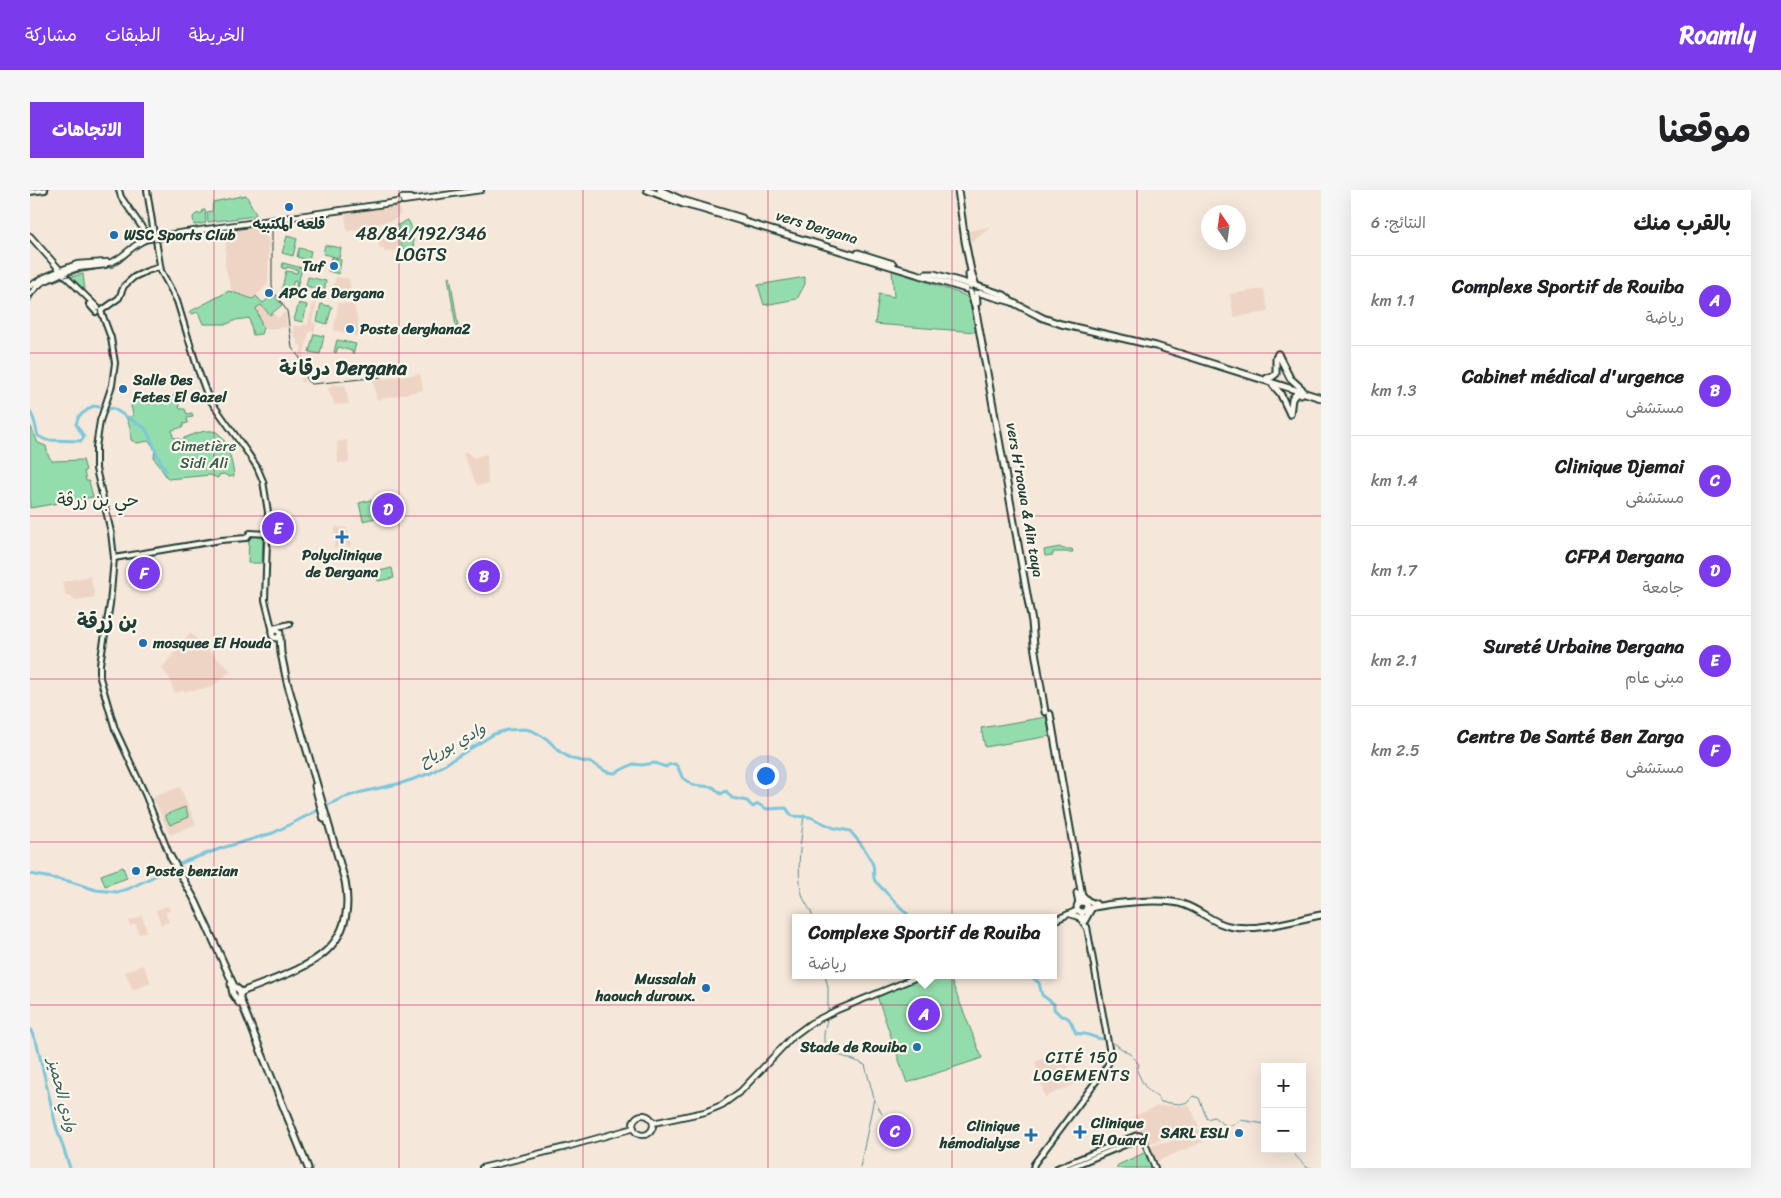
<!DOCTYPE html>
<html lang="ar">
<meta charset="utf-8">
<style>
:root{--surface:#fff;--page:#f6f6f6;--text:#202124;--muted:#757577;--line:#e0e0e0;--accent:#7c3aed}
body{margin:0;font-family:Sriracha,"Playpen Sans Arabic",sans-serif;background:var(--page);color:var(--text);direction:rtl}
.controls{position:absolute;right:15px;bottom:15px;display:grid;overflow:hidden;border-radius:0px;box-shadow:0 5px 20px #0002}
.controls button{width:45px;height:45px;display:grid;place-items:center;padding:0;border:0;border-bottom:1px solid var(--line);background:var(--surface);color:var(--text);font:25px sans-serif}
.compass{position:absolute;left:1171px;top:15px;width:45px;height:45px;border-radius:50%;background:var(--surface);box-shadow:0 5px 20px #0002;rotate:347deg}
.you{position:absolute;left:735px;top:585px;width:18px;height:18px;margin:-12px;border:4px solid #fff;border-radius:50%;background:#1a73e8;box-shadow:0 0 0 8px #1a73e833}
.badge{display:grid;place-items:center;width:32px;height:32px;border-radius:50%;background:var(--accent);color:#fff;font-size:16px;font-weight:700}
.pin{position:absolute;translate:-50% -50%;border:2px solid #fff;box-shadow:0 1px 5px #0006}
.popup{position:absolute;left:762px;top:724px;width:265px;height:65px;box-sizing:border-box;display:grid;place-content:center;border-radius:0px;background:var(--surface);filter:drop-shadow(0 1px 4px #0005);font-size:16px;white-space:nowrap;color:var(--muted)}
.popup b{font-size:19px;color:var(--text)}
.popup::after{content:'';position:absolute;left:50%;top:100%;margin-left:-10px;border:10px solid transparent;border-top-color:var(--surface)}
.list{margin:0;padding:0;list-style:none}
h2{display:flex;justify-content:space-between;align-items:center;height:65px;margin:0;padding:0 20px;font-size:21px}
h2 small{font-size:16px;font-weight:400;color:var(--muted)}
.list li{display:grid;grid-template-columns:32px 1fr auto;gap:15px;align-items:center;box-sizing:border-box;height:90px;padding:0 20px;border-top:1px solid var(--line)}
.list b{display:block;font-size:19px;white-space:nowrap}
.list p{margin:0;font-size:16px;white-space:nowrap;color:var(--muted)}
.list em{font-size:16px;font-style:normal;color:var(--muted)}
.map{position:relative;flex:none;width:1291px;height:978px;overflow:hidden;direction:ltr;border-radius:0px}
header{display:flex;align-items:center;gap:30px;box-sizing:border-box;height:70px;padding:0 25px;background:var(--accent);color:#fff}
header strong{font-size:24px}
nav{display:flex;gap:28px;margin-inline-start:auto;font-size:18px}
.intro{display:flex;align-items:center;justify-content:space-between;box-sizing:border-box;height:120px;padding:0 30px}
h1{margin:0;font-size:35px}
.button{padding:12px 22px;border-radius:0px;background:var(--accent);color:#fff;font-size:18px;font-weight:700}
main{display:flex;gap:30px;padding:0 30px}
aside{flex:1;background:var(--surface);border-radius:0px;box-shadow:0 5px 20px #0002}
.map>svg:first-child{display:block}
.built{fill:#eed4c4}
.green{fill:#93dcac;stroke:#598c70}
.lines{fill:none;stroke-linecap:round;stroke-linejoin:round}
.stream{stroke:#568f98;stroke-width:1}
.river{stroke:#7bc6db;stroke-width:3}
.trunk-tunnel{stroke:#cac5b9;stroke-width:5;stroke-dasharray:5 2.5;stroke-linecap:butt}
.secondary-casing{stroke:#1f3d34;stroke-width:8}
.primary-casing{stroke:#1f3d34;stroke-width:8}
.trunk-casing{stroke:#1f3d34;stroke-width:9}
.secondary{stroke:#fbf7ec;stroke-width:4}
.primary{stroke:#fbf7ec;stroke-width:4.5}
.trunk{stroke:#fbf7ec;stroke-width:5}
.tram{stroke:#1f3d34;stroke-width:1}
.grid{fill:none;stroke:#c2185b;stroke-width:1;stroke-opacity:0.55}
.poi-dot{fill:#1f6fb2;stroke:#fbf7ec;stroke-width:2}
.labels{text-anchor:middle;stroke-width:4.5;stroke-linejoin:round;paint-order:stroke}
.poi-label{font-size:15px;font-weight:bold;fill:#1f3d34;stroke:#fbf7ec;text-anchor:start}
.street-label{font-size:15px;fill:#1f3d34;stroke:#fbf7ec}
.park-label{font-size:15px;fill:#365d4c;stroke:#fbf7ec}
.water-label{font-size:16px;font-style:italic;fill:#365f5e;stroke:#fbf7ec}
.neighbourhood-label{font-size:16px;letter-spacing:1px;fill:#1f3d34;stroke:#fbf7ec}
.quarter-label{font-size:18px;fill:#1f3d34;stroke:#fbf7ec}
.district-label{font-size:20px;font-weight:bold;fill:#1f3d34;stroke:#fbf7ec}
</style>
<header>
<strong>Roamly</strong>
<nav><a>الخريطة</a><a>الطبقات</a><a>مشاركة</a></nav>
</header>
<div class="intro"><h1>موقعنا</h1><a class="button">الاتجاهات</a></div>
<main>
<aside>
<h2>بالقرب منك<small>النتائج: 6</small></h2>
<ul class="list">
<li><span class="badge">A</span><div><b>Complexe Sportif de Rouiba</b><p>رياضة</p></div><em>1.1 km</em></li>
<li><span class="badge">B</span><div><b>Cabinet médical d'urgence</b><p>مستشفى</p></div><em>1.3 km</em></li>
<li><span class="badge">C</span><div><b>Clinique Djemai</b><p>مستشفى</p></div><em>1.4 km</em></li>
<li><span class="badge">D</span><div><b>CFPA Dergana</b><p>جامعة</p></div><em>1.7 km</em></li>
<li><span class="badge">E</span><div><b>Sureté Urbaine Dergana</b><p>مبنى عام</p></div><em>2.1 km</em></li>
<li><span class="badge">F</span><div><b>Centre De Santé Ben Zarga</b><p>مستشفى</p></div><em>2.5 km</em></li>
</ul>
</aside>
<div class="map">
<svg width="1291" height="978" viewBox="0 0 1291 978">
<rect width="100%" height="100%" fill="#f5e7da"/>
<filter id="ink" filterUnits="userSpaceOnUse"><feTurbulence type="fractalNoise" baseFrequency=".02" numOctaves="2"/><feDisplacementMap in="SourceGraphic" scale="10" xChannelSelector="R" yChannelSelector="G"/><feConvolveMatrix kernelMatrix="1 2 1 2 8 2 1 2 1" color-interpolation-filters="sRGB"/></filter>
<g filter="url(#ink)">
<g class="built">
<path d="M367,14L371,23L363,30L317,42L315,22Z"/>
<path d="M230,35L239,52L238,94L224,108L202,102L195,76L197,39Z"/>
<path d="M366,35V44H369L371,61L354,62V59H349L347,39Z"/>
<path d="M958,37L959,39L941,52L939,41Z"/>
<path d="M306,87L319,89L322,107L321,109L305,108L302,101Z"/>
<path d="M1234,99L1238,122L1204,127L1200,104Z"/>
<path d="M285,107L288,108L282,132L285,133L286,136L284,142L279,141L272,173L274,192H271L269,170L272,156L267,154V149L264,146L263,135L272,137L273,134L277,135Z"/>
<path d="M308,113L324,114L331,147L304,140Z"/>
<path d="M231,115L240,125L243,123L248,128L255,122L257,137L237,139L232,137L226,119Z"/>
<path d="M390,184L393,200L347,210L343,190Z"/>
<path d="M307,194V196L315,195L319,214L305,215L298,199L301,195Z"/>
<path d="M317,250L319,272L308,273L307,252Z"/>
<path d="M436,262L444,268L457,264L458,294L447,295L433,264Z"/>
<path d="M305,337L317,338L321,356L304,358Z"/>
<path d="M60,386L65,407L44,411L43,407L36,406L32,392Z"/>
<path d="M160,443L201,481L180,498L144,502L140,489L132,478Z"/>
<path d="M150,597L166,634L140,645L123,607Z"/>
<path d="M138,716L140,721L135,722L139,732L131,735L126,720Z"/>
<path d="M112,726L117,741L109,744L106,734L100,736L99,731Z"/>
<path d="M113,775L121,793L103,800L95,782Z"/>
<path d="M1033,861L1045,894L1015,907L1005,872Z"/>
<path d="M1159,915L1169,936L1137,950H1129L1117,954L1104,926L1128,916Z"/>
<path d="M1169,939L1175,951L1125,972L1119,957L1129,953H1136Z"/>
</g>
<g class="green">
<path d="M216,5L226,24L225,26L178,32L177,22L182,21L183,12Z"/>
<path d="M173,20H175L176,33L164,35L163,27L166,24L172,23Z"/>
<path d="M378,30L381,36L384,59H374L371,56L368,35Z"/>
<path d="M257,46L267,49L263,66L252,63Z"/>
<path d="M295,55L311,58L309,68L293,64Z"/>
<path d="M269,58L281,61L279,70L267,67Z"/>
<path d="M301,67L311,70L309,84L298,81Z"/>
<path d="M253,73L272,78L266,102H265L267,91L264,90L261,100L252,98L256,81L267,83L268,80L257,77L256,79L252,78Z"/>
<path d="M862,80L934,105L939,109L946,142L845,134L849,104L864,107Z"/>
<path d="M53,84L55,101H54L40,87Z"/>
<path d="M420,86L428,136L426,137L418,87Z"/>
<path d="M278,87L296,91L294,101L276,96Z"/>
<path d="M775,87V94L767,109L734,115L728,95Z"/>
<path d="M199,101L223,109L226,106L233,113L243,105L252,115L240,125L231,115L226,118L233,138L231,144L223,145L219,128L206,130L197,134H173L168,122L162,124L159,122Z"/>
<path d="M269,113L277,115L273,132L264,130Z"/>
<path d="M291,114L302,117L297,134L287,131Z"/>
<path d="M284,144L294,146L290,164L279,162Z"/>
<path d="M307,150L326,154L323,164H322V161L308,157L306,163L304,162Z"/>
<path d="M147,206L150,219H155L157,224L162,223L163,227L157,228L158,233L153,234V237L142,240L143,247L152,250L150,255H152L154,248C162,245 177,238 186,242C197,247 203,275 204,286L199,287L194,284L189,285L188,288L180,285L138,289L124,268L125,259L119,251L107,253L101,250L100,237L96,227H102L103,224L101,216L105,208Z"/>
<path d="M0,235L8,253L16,256L18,265L22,271L53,270L56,280L54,281L56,291H59L63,307L0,318Z"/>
<path d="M341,310L345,328L333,331L329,313Z"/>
<path d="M219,346L233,347L232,373H218Z"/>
<path d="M1030,357L1033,359H1042L1043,362H1023V365L1015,366L1014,360Z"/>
<path d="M362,378L364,388L348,391L345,382Z"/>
<path d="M1016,527L1020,546L955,557L951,538Z"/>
<path d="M155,617L159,627L140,635L135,625Z"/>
<path d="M93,677L97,688L75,696L71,685Z"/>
<path d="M898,785H919L952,868L877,893L847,806Z"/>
<path d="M1116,962L1123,978H1086L1088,975Z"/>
</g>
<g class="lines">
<g class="stream">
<path d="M774,625C771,651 766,679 772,704C774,713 781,718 783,728"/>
<path d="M795,785L798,797V821"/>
<path d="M798,826C785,871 804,859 835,875L844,908L830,978"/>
<path d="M1079,850L1101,865"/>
<path d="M1103,868L1109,874L1107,881C1110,887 1113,895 1118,900C1123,905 1128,906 1131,912L1150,914L1158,912L1163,906L1169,908L1177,929L1184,927C1196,936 1198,940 1210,930L1235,934"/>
<path d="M844,909L852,924"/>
<path d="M1262,959C1265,968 1271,970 1276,977L1282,978"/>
</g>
<g class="river">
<path d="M0,221L4,230L8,246L16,250L51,251L54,247L46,234L49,226L63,216L84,219L115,238L119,245L128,267L136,281"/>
<path d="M0,684L38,691L66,700L87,702L98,699L156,671L192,658L243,643L312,608L332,602L372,593L401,583L464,544L477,540L495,539L503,541L517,549L530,562L542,569L562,573L577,582L585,583L603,574L612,575L625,573L636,577L638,575L645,574L648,577L652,587L662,595L683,597L691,604L696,601L702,608L717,611L723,617L728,614L737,619L756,618L762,626L780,627L804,638L820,641C828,650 839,664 843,675C845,681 842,685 845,691L881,728"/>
<path d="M1000,785L1008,792"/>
<path d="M1009,793L1012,805L1024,814V819L1031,826C1042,826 1041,835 1046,843C1049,844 1051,844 1054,844C1063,845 1066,850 1075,849"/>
<path d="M0,839L7,854L26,936L40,978"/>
</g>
<path class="trunk-tunnel" d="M937,96L951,100"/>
<defs>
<g id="secondary">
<path d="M89,0L91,7L118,46"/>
<path d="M117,0L124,44"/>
<path d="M0,2L15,0"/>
<path d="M126,50L131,81L147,111L168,180L178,207L217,262L227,277L233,291L238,322L235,410L243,442"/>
<path d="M32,83L68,118"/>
<path d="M59,114L66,122"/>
<path d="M71,121L81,148L85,173L82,195L70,231L66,257V279L81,342L84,368L80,414L70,474V488L85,539L115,604L140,666"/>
<path d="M71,121L89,108L94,96L104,87L117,81L130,77"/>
<path d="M84,368L191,350L216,348L220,343L238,344"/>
<path d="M243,438L260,434"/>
<path d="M1051,722L1055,731"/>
<path d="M1112,946L1125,978"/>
<path d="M1003,978L1004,974L1073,882L1078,874L1079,858L1057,737"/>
<path d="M1027,978L1107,945L1112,946"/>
<path d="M1039,978L1109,949L1112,946"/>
</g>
<g id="primary">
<path d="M372,8H381"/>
<path d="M373,11L451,0"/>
<path d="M0,46L30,80"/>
<path d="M73,74C94,72 100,53 122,47L368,12"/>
<path d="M31,80L47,74L77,72"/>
<path d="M32,83L47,78L75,75"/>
<path d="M0,96L15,87L29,81"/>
<path d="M0,104L11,93L30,84"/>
<path d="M1040,724L1049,727L1057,738"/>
<path d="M1023,731L1048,720"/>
<circle cx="613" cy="935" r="10"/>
<path d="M623,933L675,922L692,915L711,901L762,847L781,833L807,820L892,785"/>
<path d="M452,978L536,957L604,938"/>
</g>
<g id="trunk">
<path d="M617,0L653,14L672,19L936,99"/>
<path d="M630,0L652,10L712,28"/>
<path d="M928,0L935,51L941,81L946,96"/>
<path d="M828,63L863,74"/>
<path d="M896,84H904L942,95"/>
<path d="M939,84L940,96"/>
<path d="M947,96L974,105L979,109"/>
<path d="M940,102L945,116L1002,432L1004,455L1015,522"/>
<path d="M946,103L947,113"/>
<path d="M950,103L982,112L1013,128L1031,134L1126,156L1291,208"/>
<path d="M1248,164L1260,188L1272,199"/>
<path d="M1237,188L1242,187L1246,184V168L1248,164"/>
<path d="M1243,195L1250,203L1260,224"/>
<path d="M1260,224L1262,209L1266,204H1271"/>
<circle cx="246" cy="444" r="4"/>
<path d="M1020,524L1053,712"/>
<path d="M285,596L294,629"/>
<path d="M140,666L166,712L204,796L210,801V809L278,978"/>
<path d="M1047,703L1049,713"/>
<path d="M1052,705L1058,711L1066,714"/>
<circle cx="1052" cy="717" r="5"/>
<path d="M1056,719C1079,713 1134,707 1155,715C1172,721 1185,735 1204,737C1230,741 1264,730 1291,725"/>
<path d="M1055,730L1061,719"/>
<path d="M201,794L203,804L209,813"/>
<path d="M211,803L214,801C269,779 329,766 315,691L257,492L251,463L250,447"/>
</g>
</defs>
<use href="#secondary" class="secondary-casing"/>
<use href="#primary" class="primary-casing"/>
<use href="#trunk" class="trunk-casing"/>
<use href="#secondary" class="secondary"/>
<use href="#primary" class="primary"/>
<use href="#trunk" class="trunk"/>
<path class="tram" d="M0,112L6,101L14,95L46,83L83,77L91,72L108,57L117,53L236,35L240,37L242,40V96L244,102L257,121L262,158L273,172L277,191L282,194L351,187"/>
</g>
</g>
<path class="grid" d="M184,0V978M369,0V978M553,0V978M738,0V978M922,0V978M1107,0V978M0,163H1291M0,326H1291M0,489H1291M0,652H1291M0,815H1291"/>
<g class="poi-dot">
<circle cx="259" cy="17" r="5"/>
<circle cx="84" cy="45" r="5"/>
<circle cx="304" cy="76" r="5"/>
<circle cx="239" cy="103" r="5"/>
<circle cx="320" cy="139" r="5"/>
<circle cx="93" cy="199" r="5"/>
<path d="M309.5 339.5h5v5h5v5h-5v5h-5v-5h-5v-5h5z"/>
<circle cx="113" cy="453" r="5"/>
<circle cx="106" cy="681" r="5"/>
<circle cx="676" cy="798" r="5"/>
<circle cx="887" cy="857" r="5"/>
<path d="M1047.5 934.5h5v5h5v5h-5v5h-5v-5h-5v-5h5z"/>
<circle cx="1209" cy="943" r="5"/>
<path d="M998.5 937.5h5v5h5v5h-5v5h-5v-5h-5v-5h5z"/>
</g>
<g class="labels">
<g class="poi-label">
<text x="259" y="39" text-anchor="middle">قلعه المكتبيه</text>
<text x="94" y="50">WSC Sports Club</text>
<text x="294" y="81" text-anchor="end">Tuf</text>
<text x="249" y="108">APC de Dergana</text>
<text x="330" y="144">Poste derghana2</text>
<text x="103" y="195">Salle Des<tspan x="103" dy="17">Fetes El Gazel</tspan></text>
<text x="312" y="370" text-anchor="middle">Polyclinique<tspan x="312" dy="17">de Dergana</tspan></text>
<text x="123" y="458">mosquee El Houda</text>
<text x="116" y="686">Poste benzian</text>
<text x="666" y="794" text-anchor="end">Mussalah<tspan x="666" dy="17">haouch duroux.</tspan></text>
<text x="877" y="862" text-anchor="end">Stade de Rouiba</text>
<text x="1061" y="938">Clinique<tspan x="1061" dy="17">El Ouard</tspan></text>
<text x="990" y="941" text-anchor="end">Clinique<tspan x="990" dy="17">hémodialyse</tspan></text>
<text x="1199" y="948" text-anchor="end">SARL ESLI</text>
</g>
<g class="street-label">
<text transform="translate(787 37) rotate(17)" y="5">vers Dergana</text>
<text transform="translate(995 310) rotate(80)" y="5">vers H'raoua &amp; Ain taya</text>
</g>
<g class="park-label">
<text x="174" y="261">Cimetière<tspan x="174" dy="17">Sidi Ali</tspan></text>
</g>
<g class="water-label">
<text transform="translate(422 554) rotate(-29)" y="6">وادي بورياح</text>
<text transform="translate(33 905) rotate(76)" y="6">وادي الحميز</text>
</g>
<g class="neighbourhood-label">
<text x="1052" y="873">CITÉ 150<tspan x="1052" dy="18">LOGEMENTS</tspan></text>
</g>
<g class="quarter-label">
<text x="391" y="50">48/84/192/346<tspan x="391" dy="21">LOGTS</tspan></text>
<text x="68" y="316">حي بن زرڤة</text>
</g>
<g class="district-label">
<text x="313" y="185">درقانة Dergana</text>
<text x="77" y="438">بن زرقة</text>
</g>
</g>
</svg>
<div class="controls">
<button>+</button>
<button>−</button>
</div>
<svg class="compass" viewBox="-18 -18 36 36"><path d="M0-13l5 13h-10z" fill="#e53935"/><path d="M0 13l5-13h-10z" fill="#757577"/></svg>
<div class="you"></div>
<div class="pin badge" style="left:894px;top:824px">A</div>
<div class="popup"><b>Complexe Sportif de Rouiba</b>رياضة</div>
<div class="pin badge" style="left:454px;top:386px">B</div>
<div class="pin badge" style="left:865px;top:941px">C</div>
<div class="pin badge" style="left:358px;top:319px">D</div>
<div class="pin badge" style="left:248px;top:338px">E</div>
<div class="pin badge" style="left:114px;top:383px">F</div>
</div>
</main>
